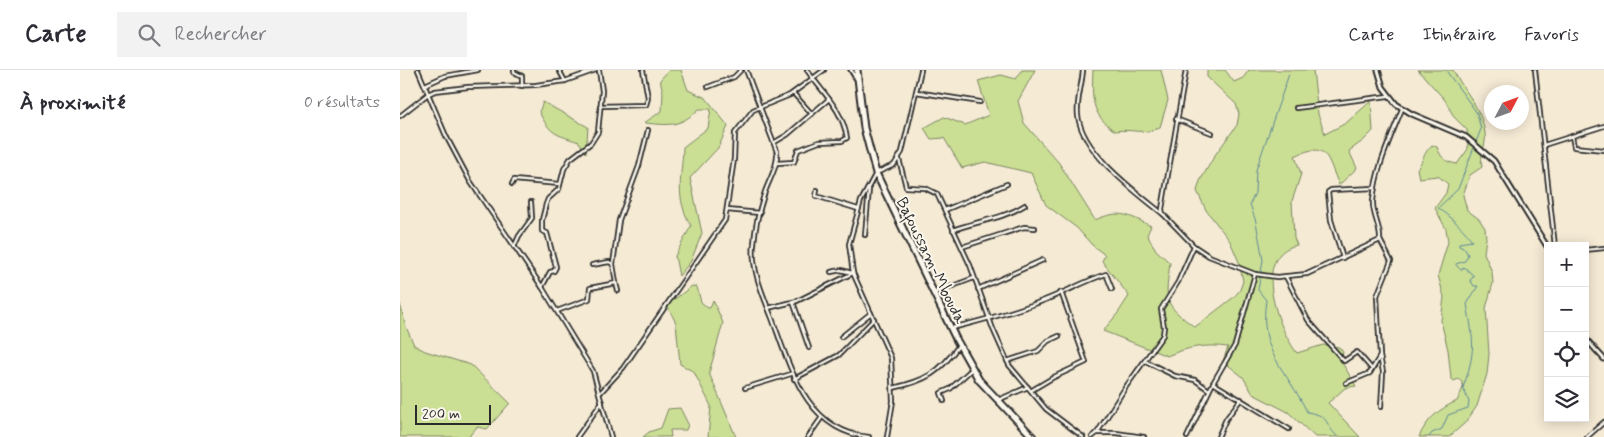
<!DOCTYPE html>
<html lang="fr">
<meta charset="utf-8">
<style>
:root{--surface:#fff;--page:#f2f2f3;--text:#2b2b33;--muted:#7c7c81;--line:#e1e1e2}
body{margin:0;font-family:Mynerve,sans-serif;background:var(--page);color:var(--text)}
.controls{position:absolute;right:15px;bottom:15px;display:grid;overflow:hidden;border-radius:0px;box-shadow:0 2px 12px #0003}
.controls button{width:45px;height:45px;display:grid;place-items:center;padding:0;border:0;border-bottom:1px solid var(--line);background:var(--surface);color:var(--text);font:25px sans-serif}
.compass{position:absolute;left:1084px;top:15px;width:45px;height:45px;border-radius:50%;background:var(--surface);box-shadow:0 2px 12px #0003;rotate:49deg}
.scale{position:absolute;left:15px;bottom:12px;width:76px;box-sizing:border-box;padding-left:5px;border:2px solid #2b2b2b;border-top:0;font-size:14px;line-height:18px;white-space:nowrap;color:#2b2b2b;-webkit-text-stroke:4px #fbf7ec;paint-order:stroke}
.list{margin:0;padding:0;list-style:none}
h2{display:flex;justify-content:space-between;align-items:center;height:65px;margin:0;padding:0 20px;font-size:21px}
h2 small{font-size:16px;font-weight:400;color:var(--muted)}
.icon{flex:none;width:28px;height:28px;fill:none;stroke:currentColor;stroke-width:2;stroke-linecap:round;stroke-linejoin:round}
.map{position:relative;flex:none;width:1204px;height:367px;overflow:hidden}
header{display:flex;align-items:center;gap:30px;box-sizing:border-box;height:70px;padding:0 25px;background:var(--surface);border-bottom:1px solid var(--line)}
header strong{font-size:24px}
nav{display:flex;gap:28px;margin-inline-start:auto;font-size:18px}
.search{width:350px;height:45px;background:var(--page);display:flex;align-items:center;gap:12px;box-sizing:border-box;padding:0 18px;border-radius:0px;color:var(--muted);font-size:19px}
main{display:flex}
aside{flex:1;background:var(--surface)}
.map>svg:first-child{display:block}
.green{fill:#cadf94;stroke:#7a8560}
.lines{fill:none;stroke-linecap:round;stroke-linejoin:round}
.stream{stroke:#608699;stroke-width:1}
.minor-casing{stroke:#2b2b2b;stroke-width:6}
.tertiary-casing{stroke:#2b2b2b;stroke-width:7}
.trunk-casing{stroke:#2b2b2b;stroke-width:9}
.minor{stroke:#fbf7ec;stroke-width:2.5}
.tertiary{stroke:#fbf7ec;stroke-width:3}
.trunk{stroke:#fbf7ec;stroke-width:5}
.labels{text-anchor:middle;stroke-width:4;stroke-linejoin:round;paint-order:stroke}
.street-label{font-size:16px;fill:#2b2b2b;stroke:#fbf7ec}
</style>
<header>
<strong>Carte</strong>
<div class="search"><svg class="icon" aria-label="search" viewBox="0 0 24 24"><circle cx="10" cy="10" r="6"/><path d="M15 15l6 6"/></svg>Rechercher</div>
<nav><a>Carte</a><a>Itinéraire</a><a>Favoris</a></nav>
</header>
<main>
<aside>
<h2>À proximité<small>0 résultats</small></h2>
<ul class="list">
</ul>
</aside>
<div class="map">
<svg width="1204" height="367" viewBox="0 0 1204 367">
<rect width="100%" height="100%" fill="#f5ead4"/>
<filter id="ink" filterUnits="userSpaceOnUse"><feTurbulence type="fractalNoise" baseFrequency=".02" numOctaves="2"/><feDisplacementMap in="SourceGraphic" scale="10" xChannelSelector="R" yChannelSelector="G"/><feConvolveMatrix kernelMatrix="1 2 1 2 8 2 1 2 1" color-interpolation-filters="sRGB"/></filter>
<g filter="url(#ink)">
<g class="green">
<path d="M269,0H281L288,20L306,28L328,56L318,78L290,108L302,163L291,191L279,206L275,186L291,156C274,125 282,109 283,77L308,58L311,39H299C279,58 269,55 244,53L262,41L263,22L260,10Z"/>
<path d="M622,0H635L618,31L624,53L659,93L695,150C720,139 728,145 751,156L747,165L756,180L770,193C765,231 763,234 795,257L834,227L840,220L843,211L839,192L830,171L806,140L797,121L800,111L815,85L837,55L839,44L836,34L807,7V0H825L834,12L843,8L849,0H913L918,44L925,64L946,53L971,31L973,61L964,70L949,81L957,98L939,115C927,88 928,70 895,86L901,104L892,131L894,168L897,175C850,185 878,259 897,283L923,275L939,277L943,282L941,291L956,316L945,318L928,333L960,367H915L888,342L853,324L843,307L823,291L828,277C805,274 788,277 767,286L703,261L718,243L729,226L702,191L705,185L692,175L677,158L646,135L631,103L585,92L562,98L544,68L531,69L524,58L544,47L565,55L589,45L578,11L601,5L616,9Z"/>
<path d="M693,0H761L768,30L760,57C744,66 732,58 715,61C690,44 692,27 693,0Z"/>
<path d="M1018,0H1053C1064,21 1082,38 1085,63C1087,76 1079,85 1082,97L1070,105L1063,125L1067,140L1079,149L1085,158L1086,168L1084,183L1092,202L1093,213L1086,238L1089,284L1087,304L1077,336L1066,352L1049,367H1019C1027,349 1039,339 1057,331L1063,318L1062,312L1058,309L1054,311L1051,308L1048,280L1041,251L1044,227L1038,205L1048,172L1046,159L1035,138L1046,123L1048,114L1038,106L1019,108L1017,99C1023,91 1024,82 1032,75L1037,77C1041,88 1045,92 1057,94L1068,79L1067,60L1054,47L1045,30Z"/>
<path d="M143,32L188,57L186,83L179,72C155,64 151,65 139,42Z"/>
<path d="M292,216L297,217L301,232L308,238H310L313,230L323,253L309,303L336,367H308L311,336L294,302L280,294L276,253L267,235Z"/>
<path d="M0,234L6,257L14,275L25,281L71,295L110,333L87,359L77,357L70,365V367H0Z"/>
<path d="M280,338L288,354L286,360H270L271,367H243L249,362L261,358L268,339Z"/>
</g>
<g class="lines">
<g class="stream">
<path d="M1047,2L1077,43L1081,59L1058,119L1038,138C1046,142 1069,164 1072,171L1059,173V176L1065,179L1068,185L1065,191L1056,194"/>
<path d="M889,4L856,100L855,123L850,134L856,152L863,190L858,220L866,230C858,283 887,299 907,342C932,346 923,354 938,367"/>
<path d="M1029,367L1032,363L1042,359L1048,345L1068,338L1069,332L1063,318C1076,280 1074,273 1067,234L1078,216H1074L1070,210L1074,206L1064,197L1061,200L1056,195"/>
</g>
<defs>
<g id="minor">
<path d="M18,0L46,66L70,111L142,217L193,301L211,367"/>
<path d="M114,0V2L122,6V16"/>
<path d="M159,0L165,11"/>
<path d="M346,0L377,82C378,98 368,111 364,125C359,140 355,159 354,174C351,199 363,225 372,248C390,297 406,361 469,367"/>
<path d="M683,0C682,16 676,30 678,46C683,84 735,121 763,144"/>
<path d="M786,0L762,139L763,144L794,176L809,186L855,204L877,207L907,204L980,170C981,157 972,145 973,131C976,98 990,69 1002,39"/>
<path d="M1135,0L1155,176"/>
<path d="M25,15L45,6L78,0"/>
<path d="M308,17L334,7L341,0"/>
<path d="M516,22L580,32"/>
<path d="M393,23L412,44"/>
<path d="M200,36L246,35L248,28L243,0"/>
<path d="M896,38L988,26"/>
<path d="M0,46L28,24L35,21L68,17L136,15L165,11L196,0"/>
<path d="M776,49L812,63"/>
<path d="M1172,66L1174,77L1204,80"/>
<path d="M375,72L387,65L429,29"/>
<path d="M1144,75L1204,56"/>
<path d="M499,89L506,117L525,118L537,124L570,195L593,259L609,295L646,339L683,367"/>
<path d="M377,93L394,92L398,80L419,72L442,71L447,68C442,38 423,24 407,0"/>
<path d="M112,114L114,110L159,114"/>
<path d="M417,120L416,126L458,139"/>
<path d="M327,140L360,143"/>
<path d="M545,140L607,114"/>
<path d="M553,160C577,151 603,149 625,135"/>
<path d="M465,165L469,119"/>
<path d="M114,177L119,166L132,148L131,132"/>
<path d="M562,177L624,157L635,158"/>
<path d="M1185,180L1204,178"/>
<path d="M943,188L931,150L928,122L931,120L975,118"/>
<path d="M192,195L209,192L213,194L219,150L239,96L248,60"/>
<path d="M431,202L441,200L452,203"/>
<path d="M886,207L908,250L944,291L957,282L971,298"/>
<path d="M216,213L218,221"/>
<path d="M142,217L150,202L154,201L156,197L147,163L142,161V150L146,134L148,129L159,119L164,99L170,89L191,73L198,62L202,21L199,0"/>
<path d="M578,219L643,190"/>
<path d="M534,223L574,208"/>
<path d="M393,232L409,278"/>
<path d="M368,238L397,231L453,203"/>
<path d="M157,241L189,229L190,218L216,213L213,194"/>
<path d="M552,258C584,250 615,242 645,230C666,222 685,211 706,204L712,219"/>
<path d="M441,267L471,243"/>
<path d="M980,286L983,302L981,337"/>
<path d="M607,291L638,281L648,271L659,266"/>
<path d="M745,291L775,306L795,310L809,320"/>
<path d="M394,309L439,285L474,249"/>
<path d="M813,313L889,359"/>
<path d="M946,313L970,303L980,286L977,226L991,191L980,170"/>
<path d="M345,318L391,304"/>
<path d="M493,318C525,311 540,303 559,275"/>
<path d="M632,320L654,307L686,292L661,222"/>
<path d="M200,323L223,298L325,150L334,89L335,63L353,40L390,25L424,0"/>
<path d="M598,330L628,317"/>
<path d="M544,331L541,323L550,319L572,299"/>
<path d="M697,363H716L744,367"/>
<path d="M177,367L202,332"/>
<path d="M408,367L422,347"/>
<path d="M487,367L493,331L491,288L453,203L449,174L461,131L476,103L494,95L502,82L521,0"/>
<path d="M692,367L697,363L725,318L763,265L764,257L761,239L778,212L794,176"/>
<path d="M787,367L813,313L835,275L855,204"/>
<path d="M818,367L826,349L841,329"/>
<path d="M1187,367L1204,352"/>
</g>
<g id="tertiary">
<path d="M451,0L456,8"/>
<path d="M978,0L983,17L996,34L1012,44L1066,67L1094,91L1148,178"/>
<path d="M1185,268L1204,289"/>
</g>
<path id="trunk" d="M457,0L464,58L476,103L556,269L579,310L633,367"/>
</defs>
<use href="#minor" class="minor-casing"/>
<use href="#tertiary" class="tertiary-casing"/>
<use href="#trunk" class="trunk-casing"/>
<use href="#minor" class="minor"/>
<use href="#tertiary" class="tertiary"/>
<use href="#trunk" class="trunk"/>
</g>
</g>
<g class="labels">
<g class="street-label">
<text transform="translate(532 190) rotate(64)" y="6">Bafoussam-Mbouda</text>
</g>
</g>
</svg>
<div class="controls">
<button>+</button>
<button>−</button>
<button><svg class="icon" aria-label="locate" viewBox="0 0 24 24"><circle cx="12" cy="12" r="6"/><path d="M12 2v4M12 18v4M2 12h4M18 12h4"/></svg></button>
<button><svg class="icon" aria-label="layers" viewBox="0 0 24 24"><path d="M12 4l9 5-9 5-9-5zM3 14l9 5 9-5"/></svg></button>
</div>
<svg class="compass" viewBox="-18 -18 36 36"><path d="M0-13l5 13h-10z" fill="#e53935"/><path d="M0 13l5-13h-10z" fill="#7c7c81"/></svg>
<div class="scale">200 m</div>
</div>
</main>
